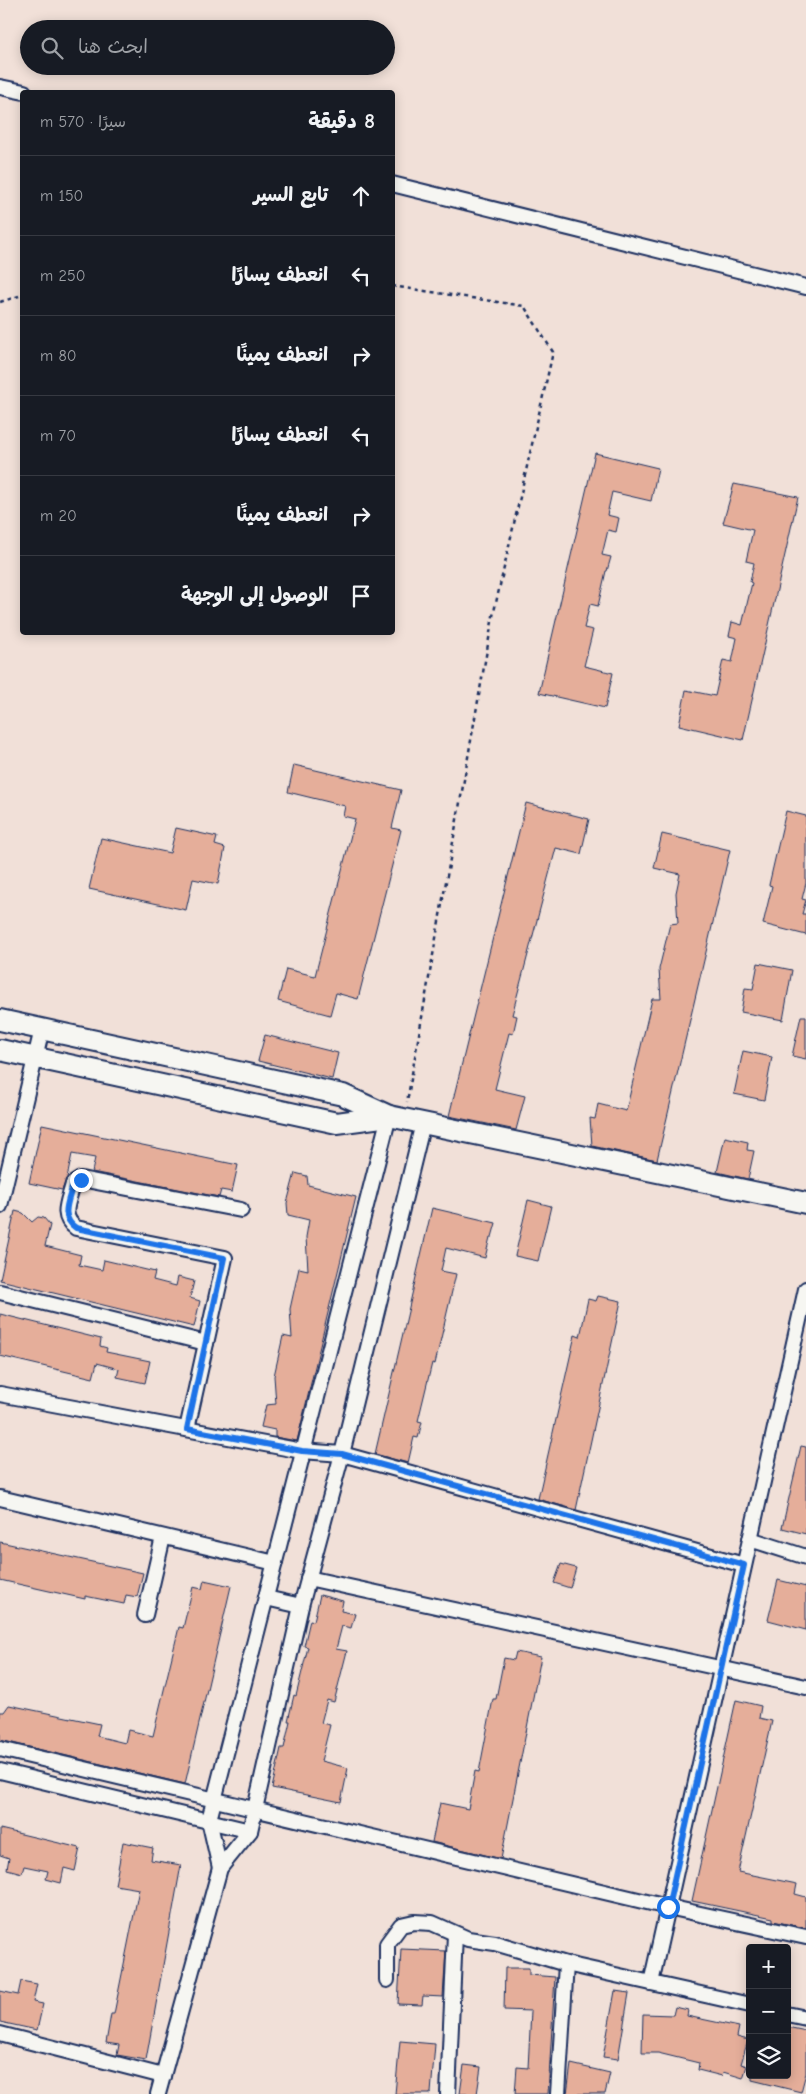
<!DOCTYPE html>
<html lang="ar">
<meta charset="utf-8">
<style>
:root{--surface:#171b24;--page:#242831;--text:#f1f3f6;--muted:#9ea1a6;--line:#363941}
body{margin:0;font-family:"Comic Neue","Playpen Sans Arabic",sans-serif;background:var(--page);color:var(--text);direction:rtl}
.controls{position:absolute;right:15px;bottom:15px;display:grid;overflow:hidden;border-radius:5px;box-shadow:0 2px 12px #0003}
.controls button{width:45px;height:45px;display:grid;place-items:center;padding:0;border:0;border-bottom:1px solid var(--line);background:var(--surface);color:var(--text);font:25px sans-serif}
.stop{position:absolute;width:15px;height:15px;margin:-11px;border:4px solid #1a73e8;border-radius:50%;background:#fff}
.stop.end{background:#1a73e8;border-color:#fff;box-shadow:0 1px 5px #0008}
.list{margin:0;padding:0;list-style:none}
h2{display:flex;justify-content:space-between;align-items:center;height:65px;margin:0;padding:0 20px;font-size:21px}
h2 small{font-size:16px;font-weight:400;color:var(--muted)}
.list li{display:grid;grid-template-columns:32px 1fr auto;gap:15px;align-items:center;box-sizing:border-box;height:80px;padding:0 20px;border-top:1px solid var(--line)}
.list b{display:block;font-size:19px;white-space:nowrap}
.list em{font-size:16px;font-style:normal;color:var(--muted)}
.icon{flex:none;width:28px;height:28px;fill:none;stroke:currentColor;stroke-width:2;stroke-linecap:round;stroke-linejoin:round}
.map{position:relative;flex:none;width:806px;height:2094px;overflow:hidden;direction:ltr}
.search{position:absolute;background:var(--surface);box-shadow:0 2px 12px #0003;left:20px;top:20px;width:375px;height:55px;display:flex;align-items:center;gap:12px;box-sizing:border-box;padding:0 18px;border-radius:28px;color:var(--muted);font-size:19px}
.panel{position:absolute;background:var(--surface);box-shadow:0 2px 12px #0003;left:20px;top:90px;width:375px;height:545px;border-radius:5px;direction:rtl}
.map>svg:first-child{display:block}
.building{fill:#e5ae9a;stroke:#1b2f5e}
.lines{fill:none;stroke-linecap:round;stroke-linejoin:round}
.street-casing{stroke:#1b2f5e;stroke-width:18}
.secondary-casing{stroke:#1b2f5e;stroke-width:24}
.path{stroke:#1b2f5e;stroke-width:2.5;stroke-dasharray:4 4;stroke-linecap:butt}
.street{stroke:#f6f6f2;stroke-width:14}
.secondary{stroke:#f6f6f2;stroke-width:20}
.route{stroke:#1a73e8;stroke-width:6}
</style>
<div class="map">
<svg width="806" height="2094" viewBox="0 0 806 2094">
<rect width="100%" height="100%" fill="#f1e0d8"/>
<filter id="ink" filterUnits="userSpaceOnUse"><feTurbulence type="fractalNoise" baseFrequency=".02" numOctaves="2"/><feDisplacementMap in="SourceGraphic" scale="10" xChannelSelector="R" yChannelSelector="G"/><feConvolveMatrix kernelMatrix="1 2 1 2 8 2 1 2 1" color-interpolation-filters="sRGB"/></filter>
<g filter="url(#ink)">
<g class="building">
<path d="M595,453L658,468L651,501L612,492L607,515L619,518L616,532L608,530L602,555L611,557L607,571H606L598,606L590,604L584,628L593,630L584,666L613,673L605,708L539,693Z"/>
<path d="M734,484L798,497L743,740L679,725L686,690L715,696L723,660L732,662L737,638L729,636L732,622L742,625L752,583L750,582L754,563L746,561L753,530L723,523Z"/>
<path d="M294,765L401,790L392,828L401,830L358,999L336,993L330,1015L278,1001L286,969L315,976L355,819L343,816L345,806L288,792Z"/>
<path d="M526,803L589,819L581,854L556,848L512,1015L517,1016L513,1034L509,1033L495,1089L525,1096L516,1130L449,1116Z"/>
<path d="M786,811L806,816V883L802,899L806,900L802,914H806V935L763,924L772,886L769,885Z"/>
<path d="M176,828L217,837L215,845L225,848L218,884L193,879L186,910L89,889L101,838L170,853Z"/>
<path d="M662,834L730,850L657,1160L592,1146L590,1118L595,1119L598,1104L626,1111L652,999H661L659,969L670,924L678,923L676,893L680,874L654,868Z"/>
<path d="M758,963L792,970L783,1020L741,1012L745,988L753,989Z"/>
<path d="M801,1016H806V1059L792,1056Z"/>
<path d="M265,1035L338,1053L332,1079L258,1061Z"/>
<path d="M743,1051L772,1057L764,1100L734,1094Z"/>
<path d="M42,1124L238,1165L232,1192L221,1190L219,1197L92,1172L95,1158L72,1154L67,1178L62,1190L29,1183Z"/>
<path d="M725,1137L748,1142L747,1150L754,1151L748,1179L717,1172Z"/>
<path d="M295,1173L307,1176L308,1185L356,1197L297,1441L275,1437V1430L261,1427L266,1405L276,1404L274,1376L283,1336L292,1338L290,1309L299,1268L308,1270L306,1237L309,1220L288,1215L287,1203Z"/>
<path d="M528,1200L551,1206L538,1261L515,1256Z"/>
<path d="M432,1208L496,1223L492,1237H490L485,1258L446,1248L441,1271L456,1274L435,1364L432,1363L418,1421L422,1422L418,1438L414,1437L408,1463L375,1454Z"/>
<path d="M15,1211L23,1213L32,1222L38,1217L44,1218L50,1225L45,1246L81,1255L79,1265L102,1270L104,1260L155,1272L153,1280L176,1286L178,1277L194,1281L190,1298L200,1301L194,1327L0,1280Z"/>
<path d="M598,1296L621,1301L576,1510L538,1499L575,1335L580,1337L588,1299L596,1301Z"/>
<path d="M0,1314L101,1339L100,1346L107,1348L106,1352L150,1361L145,1383L117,1377L119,1369L97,1363L93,1378L0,1356Z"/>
<path d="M801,1446L806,1447V1534L782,1528Z"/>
<path d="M0,1542L143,1573L137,1597L126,1595L124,1604L85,1596V1599L0,1580Z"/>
<path d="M561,1564L576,1568L570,1588L554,1583Z"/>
<path d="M204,1580L231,1586L185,1784L0,1740V1712H4L9,1705L100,1724L97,1736L125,1743L128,1730L153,1736L179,1627L183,1628L193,1587L202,1589Z"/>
<path d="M778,1580L806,1587V1630L768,1620Z"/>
<path d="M320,1595L343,1601L341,1611L355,1614L351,1628L342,1626L336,1649L347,1651L334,1702L327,1700L321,1723L330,1725L321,1761L348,1768L341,1802L272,1788L281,1748H284L290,1721H288L294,1695L296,1696L308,1647L304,1646L310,1620L314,1621Z"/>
<path d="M516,1652L541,1657L501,1859L432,1842L440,1803L468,1809L475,1771L479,1772L493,1699H496L504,1658L514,1660Z"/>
<path d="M736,1700L761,1706L759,1718L772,1721L738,1872L797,1884L795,1894L806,1897V1928L773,1921V1918L692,1901Z"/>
<path d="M0,1829L80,1848L75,1871L64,1868L61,1883L46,1879L48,1871L24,1866L22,1873L7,1869L9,1858L0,1855Z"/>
<path d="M123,1842L153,1848L151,1860L181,1865L146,2060L117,2055L119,2045L106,2043L111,2014H114L139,1889L115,1885Z"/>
<path d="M401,1949L446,1951L443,1997L423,1996L422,2005L398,2004Z"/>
<path d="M505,1968H529V1975L555,1977L548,2094H515L517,2067L528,2068L531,2011L504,2010Z"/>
<path d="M21,1981L37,1984L33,2002L43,2004L37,2030L0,2022V1991L18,1995Z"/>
<path d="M615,1991L629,1993L618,2059L603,2057Z"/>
<path d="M675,2007L688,2010L687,2016L739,2027L737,2037L748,2040L741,2064L747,2066L743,2078L723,2072L722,2076L698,2070L699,2063L658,2053H642L643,2014L673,2015Z"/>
<path d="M787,2027L806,2031V2073L801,2092L752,2080V2075H787Z"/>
<path d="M400,2041L435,2044L431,2093L429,2094H395Z"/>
<path d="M571,2064L610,2073L605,2094H567Z"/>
<path d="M464,2065L481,2067L477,2094H460Z"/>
</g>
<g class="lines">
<defs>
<g id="street">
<path d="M0,87L24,92"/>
<path d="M392,184L806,287"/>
<path d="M0,1206L42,1029"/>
<path d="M0,1292L206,1343"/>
<path d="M0,1394L302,1451L342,1454L744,1565"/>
<path d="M187,1429L225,1258L76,1228C59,1216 69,1201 73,1184L81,1179L241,1210"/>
<path d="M0,1498L275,1563"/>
<path d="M750,1539L806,1557"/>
<path d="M308,1578L806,1687"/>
<path d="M266,1598L301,1606"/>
<path d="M145,1615L163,1537"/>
<path d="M0,1749L668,1907L806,1937"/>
<path d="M0,1771L250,1831"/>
<path d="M220,1868L209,1820L389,1116"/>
<path d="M387,1980V1944L401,1925L414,1922L432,1923L468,1939L495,1943L566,1964L750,2005"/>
<path d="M651,1983L806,1289"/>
<path d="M787,2014L806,2018"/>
<path d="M0,2034L163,2076"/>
<path d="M158,2094L220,1868L250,1831L301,1606L342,1454L423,1123"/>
<path d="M448,2094L455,1934"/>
<path d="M558,2094L566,1964"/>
</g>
<g id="secondary">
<path d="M0,1020L343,1095L389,1116L806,1203"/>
<path d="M0,1050L337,1123L389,1116"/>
</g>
</defs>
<use href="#street" class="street-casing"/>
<use href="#secondary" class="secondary-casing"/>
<g class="path">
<path d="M392,286L524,306L553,352L493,616L407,1102"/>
<path d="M0,302L22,295"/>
</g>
<use href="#street" class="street"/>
<use href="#secondary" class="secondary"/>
</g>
</g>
<g class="lines" filter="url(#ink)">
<path class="route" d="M81,1180L73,1184C69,1201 59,1216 76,1228L224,1258L187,1429L302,1451L342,1454L744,1565L668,1907"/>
</g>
</svg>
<div class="controls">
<button>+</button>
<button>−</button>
<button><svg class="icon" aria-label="layers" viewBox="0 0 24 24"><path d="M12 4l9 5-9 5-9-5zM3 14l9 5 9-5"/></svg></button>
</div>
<div class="stop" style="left:668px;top:1907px"></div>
<div class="stop end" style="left:81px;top:1180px"></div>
<div class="search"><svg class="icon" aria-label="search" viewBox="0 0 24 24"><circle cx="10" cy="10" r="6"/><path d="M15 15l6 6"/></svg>ابحث هنا</div>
<section class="panel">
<h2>8 دقيقة<small>سيرًا · 570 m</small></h2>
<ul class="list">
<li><svg class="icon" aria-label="ahead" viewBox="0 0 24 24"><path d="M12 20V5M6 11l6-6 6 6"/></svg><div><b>تابع السير</b></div><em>150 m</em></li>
<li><svg class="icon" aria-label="left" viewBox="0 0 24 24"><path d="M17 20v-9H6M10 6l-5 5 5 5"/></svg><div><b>انعطف يسارًا</b></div><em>250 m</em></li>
<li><svg class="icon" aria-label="right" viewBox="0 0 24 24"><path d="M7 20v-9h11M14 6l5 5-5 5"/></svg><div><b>انعطف يمينًا</b></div><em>80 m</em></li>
<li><svg class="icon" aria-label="left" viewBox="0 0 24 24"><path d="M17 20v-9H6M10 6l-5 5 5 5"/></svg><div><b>انعطف يسارًا</b></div><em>70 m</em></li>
<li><svg class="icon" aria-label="right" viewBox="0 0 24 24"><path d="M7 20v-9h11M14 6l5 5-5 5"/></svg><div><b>انعطف يمينًا</b></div><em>20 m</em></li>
<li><svg class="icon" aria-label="arrive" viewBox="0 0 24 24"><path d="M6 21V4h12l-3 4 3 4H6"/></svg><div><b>الوصول إلى الوجهة</b></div></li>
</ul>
</section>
</div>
